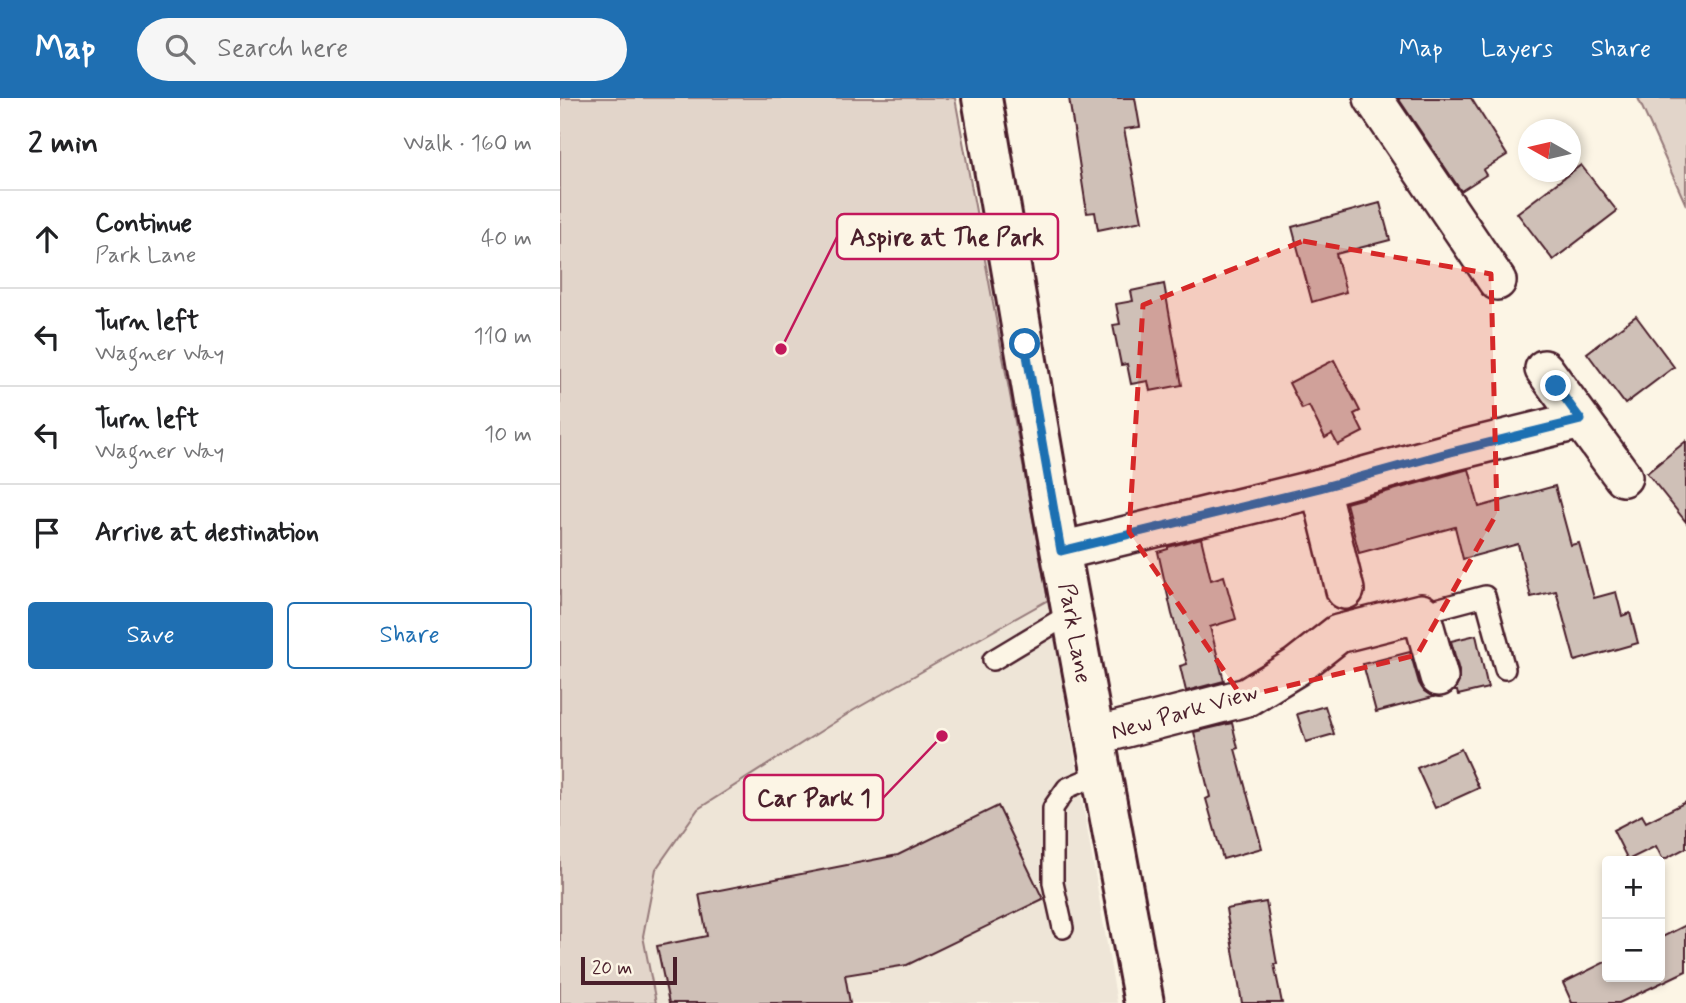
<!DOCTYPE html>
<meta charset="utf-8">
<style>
:root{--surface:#fff;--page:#f6f6f6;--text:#202124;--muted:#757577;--line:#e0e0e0;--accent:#1f6fb2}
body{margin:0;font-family:Mynerve,sans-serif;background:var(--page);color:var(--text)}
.controls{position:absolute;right:21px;bottom:21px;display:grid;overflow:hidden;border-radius:7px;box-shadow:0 4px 10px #0003}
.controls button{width:63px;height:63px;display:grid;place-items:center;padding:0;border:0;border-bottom:2px solid var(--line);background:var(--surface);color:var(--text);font:35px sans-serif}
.compass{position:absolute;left:958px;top:21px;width:63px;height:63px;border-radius:50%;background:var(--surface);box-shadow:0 4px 10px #0003;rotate:278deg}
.scale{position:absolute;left:21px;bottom:18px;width:96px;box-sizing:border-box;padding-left:7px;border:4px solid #4a1f2b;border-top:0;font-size:19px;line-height:24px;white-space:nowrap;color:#4a1f2b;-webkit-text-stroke:5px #fcf5e5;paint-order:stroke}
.stop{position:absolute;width:21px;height:21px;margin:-16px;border:5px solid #1f6fb2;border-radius:50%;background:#fff}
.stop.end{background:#1f6fb2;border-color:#fff;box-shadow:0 2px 7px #0008}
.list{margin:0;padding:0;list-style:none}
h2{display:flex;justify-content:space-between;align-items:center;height:91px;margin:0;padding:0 28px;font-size:30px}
h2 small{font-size:23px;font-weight:400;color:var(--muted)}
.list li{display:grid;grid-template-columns:46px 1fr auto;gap:21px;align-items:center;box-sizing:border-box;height:98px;padding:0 28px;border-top:2px solid var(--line)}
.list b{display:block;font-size:26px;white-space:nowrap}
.list p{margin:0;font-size:23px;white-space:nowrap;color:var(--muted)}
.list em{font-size:23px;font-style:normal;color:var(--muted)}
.actions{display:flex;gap:14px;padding:21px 28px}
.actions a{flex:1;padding:16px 0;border:2px solid var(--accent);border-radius:7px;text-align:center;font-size:24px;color:var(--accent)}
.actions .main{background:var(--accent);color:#fff}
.icon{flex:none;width:38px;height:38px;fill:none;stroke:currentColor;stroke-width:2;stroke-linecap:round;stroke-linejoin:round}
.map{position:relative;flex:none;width:1126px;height:905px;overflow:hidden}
header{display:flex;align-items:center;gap:42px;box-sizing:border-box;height:98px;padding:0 35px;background:var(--accent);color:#fff}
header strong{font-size:33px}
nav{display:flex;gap:38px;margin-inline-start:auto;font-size:24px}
.search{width:490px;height:63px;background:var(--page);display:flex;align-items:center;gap:18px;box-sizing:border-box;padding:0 24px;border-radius:38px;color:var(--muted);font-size:26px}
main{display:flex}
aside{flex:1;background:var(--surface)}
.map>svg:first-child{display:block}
.built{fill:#eee5d7}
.green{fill:#e2d5ca;stroke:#967a7a;stroke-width:2}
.building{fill:#cfc0b7;stroke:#4a1f2b;stroke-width:2}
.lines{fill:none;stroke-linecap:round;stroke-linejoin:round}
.lane-casing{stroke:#4a1f2b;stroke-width:24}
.street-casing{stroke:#4a1f2b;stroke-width:42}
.secondary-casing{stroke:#4a1f2b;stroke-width:44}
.lane{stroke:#fcf5e5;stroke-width:19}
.street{stroke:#fcf5e5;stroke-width:37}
.secondary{stroke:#fcf5e5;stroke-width:38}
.route{stroke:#1f6fb2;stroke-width:9}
.marked{fill:#d62828;fill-opacity:0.2;stroke:#d62828;stroke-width:5;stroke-dasharray:14 9;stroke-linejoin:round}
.labels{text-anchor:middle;stroke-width:7;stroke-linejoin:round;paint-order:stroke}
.street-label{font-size:23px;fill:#4a1f2b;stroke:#fcf5e5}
.leader{fill:none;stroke:#c2185b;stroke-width:2.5}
.callout-dot{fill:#c2185b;stroke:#fcf5e5;stroke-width:2.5}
.callout{fill:#fcf5e5;stroke:#c2185b;stroke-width:2.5}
.callout-label{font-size:24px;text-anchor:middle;font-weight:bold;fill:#4a1f2b}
</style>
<header>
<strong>Map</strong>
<div class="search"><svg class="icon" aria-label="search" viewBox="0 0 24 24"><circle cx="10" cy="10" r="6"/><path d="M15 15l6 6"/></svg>Search here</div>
<nav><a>Map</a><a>Layers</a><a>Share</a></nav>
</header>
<main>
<aside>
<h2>2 min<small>Walk · 160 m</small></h2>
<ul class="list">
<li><svg class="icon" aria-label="ahead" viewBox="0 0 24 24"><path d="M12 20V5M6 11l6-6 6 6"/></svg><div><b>Continue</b><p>Park Lane</p></div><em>40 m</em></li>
<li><svg class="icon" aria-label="left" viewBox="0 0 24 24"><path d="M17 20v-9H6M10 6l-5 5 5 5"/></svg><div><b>Turn left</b><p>Wagner Way</p></div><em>110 m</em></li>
<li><svg class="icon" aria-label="left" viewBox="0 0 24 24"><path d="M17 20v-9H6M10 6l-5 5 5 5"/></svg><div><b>Turn left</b><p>Wagner Way</p></div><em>10 m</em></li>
<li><svg class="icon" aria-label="arrive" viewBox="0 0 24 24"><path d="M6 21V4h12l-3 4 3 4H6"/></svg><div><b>Arrive at destination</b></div></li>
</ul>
<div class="actions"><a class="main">Save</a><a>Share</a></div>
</aside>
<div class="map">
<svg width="1126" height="905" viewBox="0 0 1126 905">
<rect width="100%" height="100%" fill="#fcf5e5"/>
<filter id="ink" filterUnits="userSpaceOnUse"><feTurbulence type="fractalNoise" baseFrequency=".0143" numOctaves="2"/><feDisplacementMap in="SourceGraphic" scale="14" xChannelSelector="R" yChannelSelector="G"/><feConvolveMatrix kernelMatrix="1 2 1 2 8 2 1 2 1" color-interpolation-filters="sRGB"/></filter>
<g filter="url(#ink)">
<path class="built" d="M488,502L557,905H96L83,838L96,771L138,711L294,612Z"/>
<g class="green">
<path d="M0,0H395L488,502L294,612L138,711L96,771L83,838L96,905H0Z"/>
<path d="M1078,0H1126V107Z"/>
</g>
<g class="building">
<path d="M509,0H575L580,29L564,31L582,123L538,132L535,114L527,115Z"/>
<path d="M838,0H911L947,57L923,72L926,77L901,93Z"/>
<path d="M1021,67L1057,113L993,162L957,115Z"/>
<path d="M820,105L830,142L776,156L786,194L752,204L732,129Z"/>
<path d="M604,186L622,287L590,293L588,283L571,286L567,266L561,267L553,227L560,226L556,206L573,203L571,193Z"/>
<path d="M1076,218L1114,269L1065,306L1027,255Z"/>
<path d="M774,262L800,313L794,316L803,334L778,347L772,336L765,340L749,308L742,311L729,285Z"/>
<path d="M1126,343V424L1087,375Z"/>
<path d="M909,371L919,409L995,388L1011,447L1019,445L1034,500L1056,494L1062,518L1070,515L1078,545L1015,563L996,493L971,499L958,446L903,461L895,429L799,455L786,405Z"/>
<path d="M641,440L651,482L664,478L676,521L650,529L664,583L626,593L620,568L627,566L612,516L598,454L608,451V449Z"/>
<path d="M916,537L928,590L898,597L897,593H894L899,584V573L891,543Z"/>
<path d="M850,554L859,585L864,593L873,599L816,614L803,566Z"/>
<path d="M765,608L774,636L746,644L737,616Z"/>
<path d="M672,625L678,650L675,651L702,750L663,761L646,701L650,699L634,634Z"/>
<path d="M901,651L919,690L875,710L857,670Z"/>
<path d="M1126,704V750L1103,762L1096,748L1068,762L1053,732L1082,717L1086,724Z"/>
<path d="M438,708L483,801L347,867L285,877L290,905H109L97,848L147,838L139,796L338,757Z"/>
<path d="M706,804L717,866H714L722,905H682L666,811Z"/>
<path d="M1126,827V873L1059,905H1012L1003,885L1047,863V879H1100V840Z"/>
</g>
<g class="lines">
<defs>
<g id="lane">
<path d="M861,515L925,498L945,571"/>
<path d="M433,562L513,514"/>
<path d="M503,830L493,785V710L507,690L542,675"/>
</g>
<g id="street">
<path d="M813,0L937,183"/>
<path d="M984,271L1063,379"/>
<path d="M760,390L785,492"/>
<path d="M501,453L760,390L891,354L1021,322"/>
<path d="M535,638L687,599L736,569L778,536L861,515L879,579"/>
</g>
<path id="secondary" d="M422,0L490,397L584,905"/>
</defs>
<use href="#lane" class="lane-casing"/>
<use href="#street" class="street-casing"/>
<use href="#secondary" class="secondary-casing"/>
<use href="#lane" class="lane"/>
<use href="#street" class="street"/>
<use href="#secondary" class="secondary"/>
</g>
</g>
<g class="lines" filter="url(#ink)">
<path class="route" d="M465,246L501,453L760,390L891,354L1021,322L996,288"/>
</g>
<path class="marked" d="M743,143L931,176L937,415L857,557L682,599L569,434L583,207Z"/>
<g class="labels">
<g class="street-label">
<text transform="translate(516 535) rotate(80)" y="8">Park Lane</text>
<text transform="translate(624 613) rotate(-16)" y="8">New Park View</text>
</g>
</g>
<path class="leader" d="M221 251L277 139M382 638L323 700"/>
<g class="callout-dot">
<circle cx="221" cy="251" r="7"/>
<circle cx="382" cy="638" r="7"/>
</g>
<g class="callout">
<rect x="277" y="116" width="221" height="45" rx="7"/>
<rect x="184" y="677" width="139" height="45" rx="7"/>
</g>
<g class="callout-label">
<text x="387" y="147">Aspire at The Park</text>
<text x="254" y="708">Car Park 1</text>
</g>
</svg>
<div class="controls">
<button>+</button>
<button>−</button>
</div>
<svg class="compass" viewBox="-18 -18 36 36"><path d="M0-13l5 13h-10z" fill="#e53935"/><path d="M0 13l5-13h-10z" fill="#757577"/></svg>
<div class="scale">20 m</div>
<div class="stop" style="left:465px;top:246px"></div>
<div class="stop end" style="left:996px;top:288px"></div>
</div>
</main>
